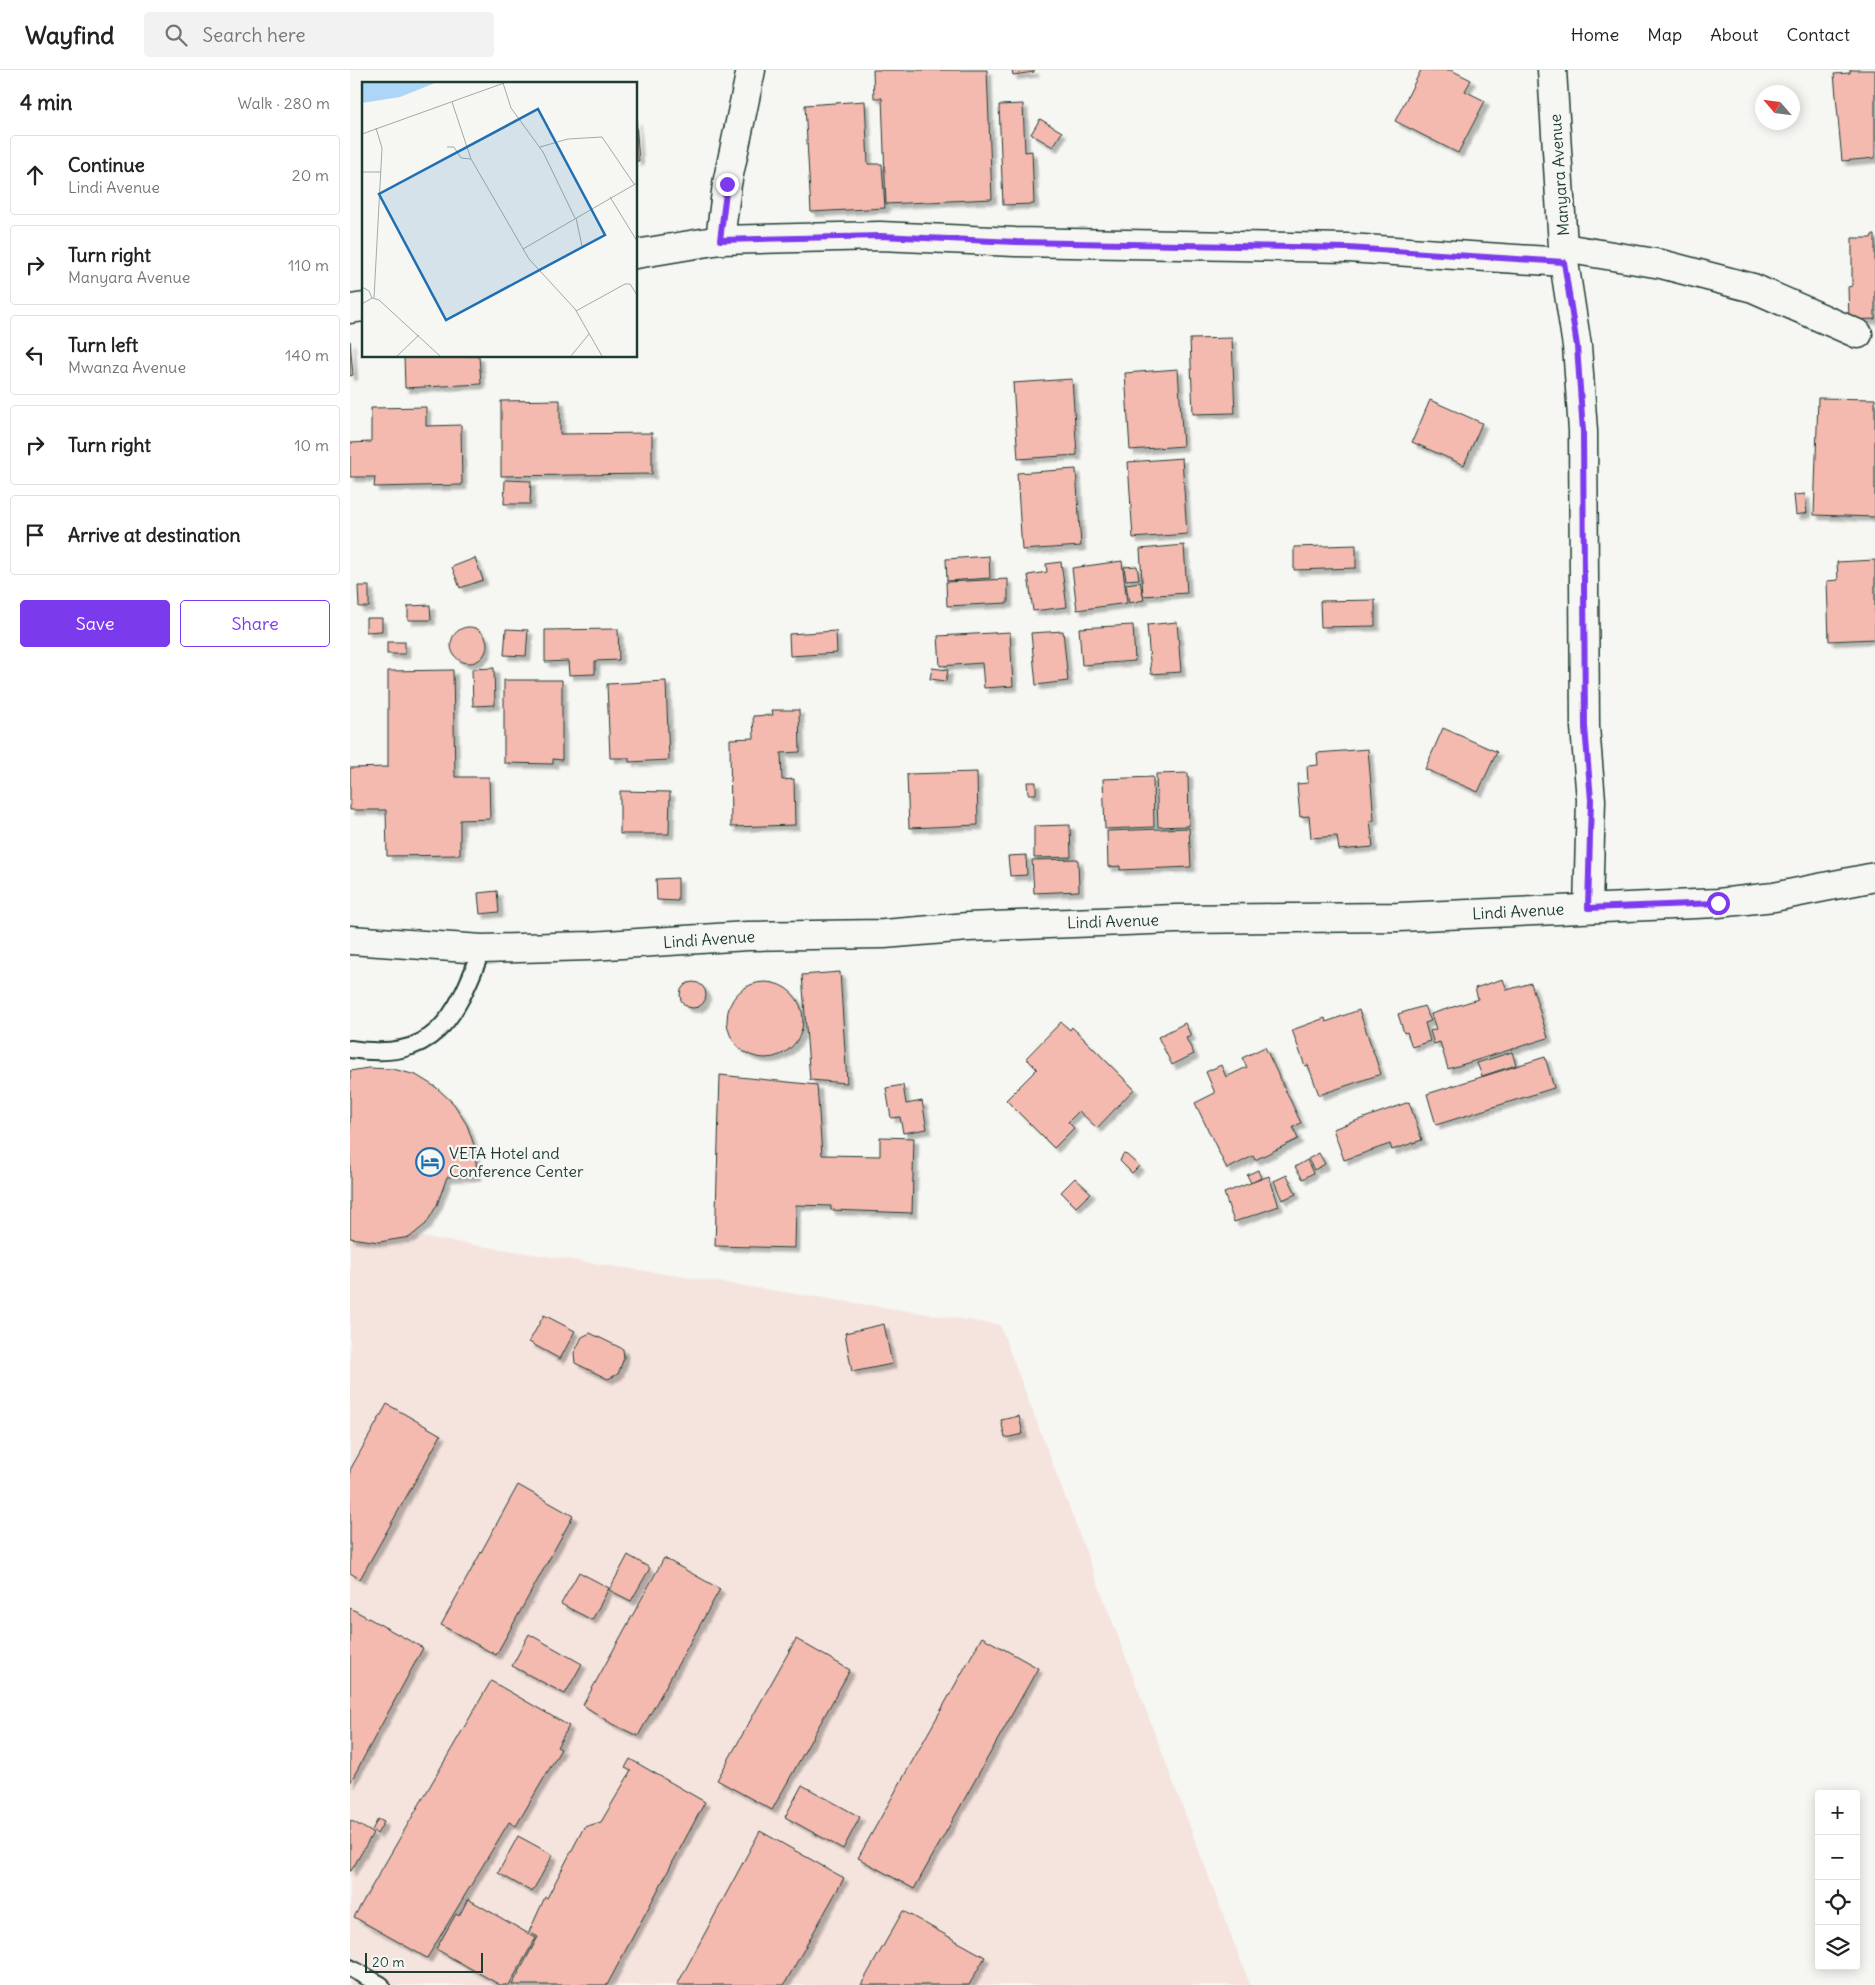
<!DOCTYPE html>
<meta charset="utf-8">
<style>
:root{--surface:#fff;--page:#f2f2f2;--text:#222;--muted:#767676;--line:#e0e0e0;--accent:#7c3aed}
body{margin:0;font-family:Delius,sans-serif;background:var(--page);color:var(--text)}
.controls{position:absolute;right:15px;bottom:15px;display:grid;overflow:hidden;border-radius:5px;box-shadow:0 2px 12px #0003}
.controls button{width:45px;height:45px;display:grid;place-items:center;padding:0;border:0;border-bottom:1px solid var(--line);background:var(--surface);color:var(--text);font:25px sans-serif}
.compass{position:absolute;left:1405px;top:15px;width:45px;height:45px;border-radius:50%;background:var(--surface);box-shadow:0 2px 12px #0003;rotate:298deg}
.scale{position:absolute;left:15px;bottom:12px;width:118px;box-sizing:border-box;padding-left:5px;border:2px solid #1f3d34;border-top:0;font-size:14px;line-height:18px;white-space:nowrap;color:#1f3d34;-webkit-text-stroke:4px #f6f6f2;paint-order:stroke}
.stop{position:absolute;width:15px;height:15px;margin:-11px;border:4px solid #7c3aed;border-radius:50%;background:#fff}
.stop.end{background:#7c3aed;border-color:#fff;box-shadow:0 1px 5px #0008}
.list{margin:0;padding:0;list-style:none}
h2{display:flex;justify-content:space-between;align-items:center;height:65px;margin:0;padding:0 20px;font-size:21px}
h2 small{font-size:16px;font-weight:400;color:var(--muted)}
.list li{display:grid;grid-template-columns:32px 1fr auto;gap:15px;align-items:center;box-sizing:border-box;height:80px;margin:0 10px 10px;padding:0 10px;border:1px solid var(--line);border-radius:5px}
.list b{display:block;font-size:19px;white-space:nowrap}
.list p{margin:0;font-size:16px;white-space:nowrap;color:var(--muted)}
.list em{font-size:16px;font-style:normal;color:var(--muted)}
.actions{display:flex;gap:10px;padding:15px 20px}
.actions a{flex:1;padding:11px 0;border:1px solid var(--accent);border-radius:5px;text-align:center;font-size:18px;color:var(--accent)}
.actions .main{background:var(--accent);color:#fff}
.icon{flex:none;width:28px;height:28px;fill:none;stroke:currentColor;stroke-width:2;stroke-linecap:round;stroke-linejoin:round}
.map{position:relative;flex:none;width:1525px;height:1915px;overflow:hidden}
header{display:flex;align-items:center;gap:30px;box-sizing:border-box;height:70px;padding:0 25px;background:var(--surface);border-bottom:1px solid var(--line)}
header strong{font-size:24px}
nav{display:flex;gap:28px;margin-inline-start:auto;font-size:18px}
.search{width:350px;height:45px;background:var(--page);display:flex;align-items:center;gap:12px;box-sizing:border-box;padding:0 18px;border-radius:5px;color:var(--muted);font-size:19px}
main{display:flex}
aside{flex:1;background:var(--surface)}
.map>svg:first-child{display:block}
.built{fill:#f5e4de}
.building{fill:#f4b9af;stroke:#1f3d34;filter:url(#shadow)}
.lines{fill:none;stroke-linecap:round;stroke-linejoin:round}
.service-casing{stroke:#1f3d34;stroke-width:20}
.minor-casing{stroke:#1f3d34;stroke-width:31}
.service{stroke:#f6f6f2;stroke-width:16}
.minor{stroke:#f6f6f2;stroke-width:28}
.route{stroke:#7c3aed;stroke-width:6}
.labels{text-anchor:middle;stroke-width:4.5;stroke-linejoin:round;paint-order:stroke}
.street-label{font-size:16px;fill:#1f3d34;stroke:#f6f6f2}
.poi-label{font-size:16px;fill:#1f3d34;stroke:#f6f6f2;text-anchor:start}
.inset-road{fill:none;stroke:#a0aca6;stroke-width:1}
.view{fill:#1f6fb2;fill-opacity:0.15;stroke:#1f6fb2;stroke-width:2.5}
.inset-edge{fill:none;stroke:#1f3d34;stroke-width:2.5}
</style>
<header>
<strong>Wayfind</strong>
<div class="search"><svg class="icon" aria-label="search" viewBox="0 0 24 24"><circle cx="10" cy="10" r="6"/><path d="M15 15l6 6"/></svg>Search here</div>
<nav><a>Home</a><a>Map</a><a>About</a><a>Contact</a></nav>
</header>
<main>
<aside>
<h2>4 min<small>Walk · 280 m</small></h2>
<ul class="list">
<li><svg class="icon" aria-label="ahead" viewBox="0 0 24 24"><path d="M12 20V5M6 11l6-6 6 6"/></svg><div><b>Continue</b><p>Lindi Avenue</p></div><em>20 m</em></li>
<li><svg class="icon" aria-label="right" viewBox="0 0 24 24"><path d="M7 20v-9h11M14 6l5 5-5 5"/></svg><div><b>Turn right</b><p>Manyara Avenue</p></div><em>110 m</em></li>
<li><svg class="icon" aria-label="left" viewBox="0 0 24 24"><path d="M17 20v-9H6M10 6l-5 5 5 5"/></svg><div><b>Turn left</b><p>Mwanza Avenue</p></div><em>140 m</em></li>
<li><svg class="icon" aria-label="right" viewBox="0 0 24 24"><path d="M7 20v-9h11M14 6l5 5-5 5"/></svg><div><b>Turn right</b></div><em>10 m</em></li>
<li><svg class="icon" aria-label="arrive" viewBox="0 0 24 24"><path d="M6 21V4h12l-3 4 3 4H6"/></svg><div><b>Arrive at destination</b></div></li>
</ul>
<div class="actions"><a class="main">Save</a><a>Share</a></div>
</aside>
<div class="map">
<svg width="1525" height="1915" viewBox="0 0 1525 1915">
<defs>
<filter id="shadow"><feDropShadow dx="4.5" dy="4.5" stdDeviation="1" flood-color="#0004"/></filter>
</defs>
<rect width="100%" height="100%" fill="#f6f6f2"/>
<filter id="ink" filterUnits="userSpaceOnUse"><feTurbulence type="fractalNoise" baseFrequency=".02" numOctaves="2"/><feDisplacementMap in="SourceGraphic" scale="10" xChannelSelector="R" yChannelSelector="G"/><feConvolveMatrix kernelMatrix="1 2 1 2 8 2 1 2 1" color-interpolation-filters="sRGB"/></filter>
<g filter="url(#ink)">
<path class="built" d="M0,1156L650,1255L900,1915H0Z"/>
<g class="building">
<path d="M523,0H637L642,129L536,134L532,28H524Z"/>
<path d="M662,0H684V2L663,5Z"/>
<path d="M1071,0H1101L1121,10L1115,21L1135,31L1108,83L1045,51Z"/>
<path d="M1500,0H1525V88L1492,91L1484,4L1500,3Z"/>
<path d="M515,31L518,94H532L535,138L461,142L455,35Z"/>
<path d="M673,34L675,82L682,81L684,134L653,135L649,35Z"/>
<path d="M690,49L712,62L703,77L681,64Z"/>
<path d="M286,50L289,91H286Z"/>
<path d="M1522,165H1525V249L1499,250L1498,217L1502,216V168H1521Z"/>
<path d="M882,268L885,343L843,344L840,269Z"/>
<path d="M0,271L3,305L0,306Z"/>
<path d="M54,286H129L131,314L55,318Z"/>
<path d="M828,299L833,376L780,380L775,303Z"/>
<path d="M722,309L727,385L668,389L663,313Z"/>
<path d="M1468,328L1525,329V447L1464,445Z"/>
<path d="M210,330V364L302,363V404L151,406V331Z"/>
<path d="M1080,330L1132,353L1114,395L1062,372Z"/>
<path d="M76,337V356L111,355L112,415L24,417L25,407H0V373L21,372V338Z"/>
<path d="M832,388L837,464L783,468L778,392Z"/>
<path d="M726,399L731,476L672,480L667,403Z"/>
<path d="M155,410L181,411L180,434H154Z"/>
<path d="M1455,424L1457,443L1446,445L1444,425Z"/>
<path d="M834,475L837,523L793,526L790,479Z"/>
<path d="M1006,475V498L944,500V477Z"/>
<path d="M639,486L640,508L597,511L596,489Z"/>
<path d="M125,488L133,510L110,518L102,497Z"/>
<path d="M1525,490V569L1479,571L1477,511L1488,510L1487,492Z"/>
<path d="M772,491L777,533L727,540L722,498Z"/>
<path d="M711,492L717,537L683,541L678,505L697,502L696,494Z"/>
<path d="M787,496L789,509L776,510L774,497Z"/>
<path d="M658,509V533L597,536L596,512Z"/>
<path d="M790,512L794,530L779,533L776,514Z"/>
<path d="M8,516H19V537H9Z"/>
<path d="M1025,530V556L971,557L970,531Z"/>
<path d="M80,535L81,550H58V536Z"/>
<path d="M16,548H32V561L16,562Z"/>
<path d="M827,552L831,602L801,604L797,555Z"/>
<path d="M783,555L785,591L732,595L729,558Z"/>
<circle cx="119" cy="575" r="18"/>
<path d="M156,559L178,560L176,586L154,585Z"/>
<path d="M268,559L269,590L245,591V604L219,605L218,591L195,592V560Z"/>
<path d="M486,561L487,583L440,586L439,564Z"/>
<path d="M713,561L718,611L686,615L681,563Z"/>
<path d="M660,562L663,616L634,618L632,593L590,596L588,566Z"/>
<rect x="37" y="572" width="18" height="12"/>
<path d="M144,598L145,635L123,636L122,599Z"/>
<path d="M582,598L598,600L596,611L580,609Z"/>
<path d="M103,600L105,707H139L140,749L110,750V785L37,786L36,740H0V698L38,697V601Z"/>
<path d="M154,610H212V690L203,689V694L154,693Z"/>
<path d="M316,611L319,690L279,692V688H260L257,614Z"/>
<path d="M422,640H449L450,682L431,683L432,710L444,709L445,755L381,757L380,669L404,668L403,646L423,645Z"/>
<path d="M1093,658L1147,682L1128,722L1075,699Z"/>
<path d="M1018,679L1024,750L1020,751L1023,777L989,780L987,766L961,768L959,746L950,747L947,714L958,713L957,696L968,695L967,683Z"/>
<path d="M627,702L628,755L559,758L557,704Z"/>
<path d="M838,703L839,756L808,757L806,704Z"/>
<path d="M803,707L804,757L755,759L753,709Z"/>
<path d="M677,712H686V724H678Z"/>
<path d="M270,721L320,722L319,764H270Z"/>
<path d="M720,755L721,787L684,788V756Z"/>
<path d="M839,758L841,797L770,800V796L758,797L757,761Z"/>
<path d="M676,785L677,805L660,806L658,786Z"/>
<path d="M728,789L729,821L684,823L682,790Z"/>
<path d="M328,808V831L307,830L306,809Z"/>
<path d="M147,821L149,842L130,844L128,823Z"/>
<path d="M490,902L497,1013L460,1010L452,905Z"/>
<path d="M1153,909L1157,920L1181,913L1198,968L1098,999L1090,972L1084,974L1080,961L1086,959L1081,944L1128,929L1125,918Z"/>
<circle cx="415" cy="950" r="38"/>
<circle cx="343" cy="925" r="13"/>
<path d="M1074,936L1081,951L1075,953L1080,971L1062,977L1057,962L1054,963L1048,944Z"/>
<path d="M1009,940L1031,1004L969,1025L958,995L955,996L942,960L975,948L976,952Z"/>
<path d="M711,952L720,960L722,957L784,1019L747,1058L729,1041L718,1052L724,1058L704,1078L656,1030L687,999L676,988Z"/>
<path d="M835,953L841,966L836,968L844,984L822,995L808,967Z"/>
<path d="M915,977L951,1053L943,1057L948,1069L905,1090L903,1086L877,1099L845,1033L865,1023L856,1002L871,995L876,1007L897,997L892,988Z"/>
<path d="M1162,982L1166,995L1132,1006L1127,993Z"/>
<path d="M1195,987L1204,1018L1086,1055L1077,1024Z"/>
<path d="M18,998L43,999L66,1005L87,1018L104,1034L117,1055L125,1078L127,1106L97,1107L87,1135L76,1154L60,1167L29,1172L0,1168V1001Z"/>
<path d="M370,1005L467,1015L472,1085L530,1086V1067L564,1068L562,1143L481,1140V1136L446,1135L445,1178L365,1176Z"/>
<path d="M553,1015L556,1034L572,1031L577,1059L553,1063L550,1047L541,1048L536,1018Z"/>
<path d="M1059,1032L1072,1070L1042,1080L1040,1074L994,1090L983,1059Z"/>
<path d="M969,1083L975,1094L964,1100L958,1089Z"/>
<path d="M773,1084L777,1085L789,1096L782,1103L770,1091Z"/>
<path d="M957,1090L963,1103L953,1109L945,1097Z"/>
<path d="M908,1100L911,1108L901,1113L897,1105Z"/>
<path d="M937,1105L946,1124L932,1130L924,1111Z"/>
<path d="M919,1106L929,1136L884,1152L874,1123Z"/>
<path d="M725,1108L741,1123L726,1137L711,1122Z"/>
<path d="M194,1245L225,1261L210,1289L179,1272Z"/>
<path d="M534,1254L542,1294L502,1302L495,1263Z"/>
<path d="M240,1263L273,1279L274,1288L268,1304L258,1309L225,1293L224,1283L232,1267Z"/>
<path d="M37,1334L91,1365L10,1509L0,1503V1400Z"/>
<path d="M669,1346L673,1364L655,1368L651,1350Z"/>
<path d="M168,1415L223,1446L146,1585L91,1555Z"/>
<path d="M278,1485L300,1498L281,1531L259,1520Z"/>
<path d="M314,1488L370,1519L288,1666L262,1654L233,1635Z"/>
<path d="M229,1502L259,1518L242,1550L211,1534Z"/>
<path d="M0,1538L73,1578L0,1713Z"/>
<path d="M179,1564L232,1594L215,1624L162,1596Z"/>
<path d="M632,1567L688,1598L564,1819L508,1788Z"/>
<path d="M446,1569L500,1600L422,1740L367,1710Z"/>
<path d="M141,1611L219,1656L207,1677L211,1679L166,1756L159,1752L77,1888L4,1847Z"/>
<path d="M280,1689L355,1732L257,1915H162L188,1867L179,1862L195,1827L197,1828L234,1757L251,1752L281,1701L275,1698Z"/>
<path d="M452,1715L510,1747L493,1779L435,1747Z"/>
<path d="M28,1749L34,1752L27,1764L22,1760Z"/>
<path d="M0,1750L23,1763L1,1801H0Z"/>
<path d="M410,1761L494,1808L434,1915H327Z"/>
<path d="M168,1766L203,1785L182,1822L148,1803Z"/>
<path d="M118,1829L186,1868L159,1915H150L86,1879L106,1844L109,1846Z"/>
<path d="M553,1841L635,1887L619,1915H511Z"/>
</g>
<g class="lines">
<defs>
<g id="service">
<path d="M0,979C84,992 105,950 132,879"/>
<path d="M0,1898L31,1915"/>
</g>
<g id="minor">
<path d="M1202,0L1214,192L1227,276L1233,361L1235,657L1241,730L1238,838"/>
<path d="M370,170L377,114L401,0"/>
<path d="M1214,178L1311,194L1403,218L1508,264"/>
<path d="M286,184L370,170L530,166L665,172L998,178L1214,192"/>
<path d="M0,239L14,237"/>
<path d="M0,870L132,879L241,876L397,866L534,864L618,857L826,849L1049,847L1368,833L1424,827L1525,807"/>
</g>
</defs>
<use href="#service" class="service-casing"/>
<use href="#minor" class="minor-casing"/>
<use href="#service" class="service"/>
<use href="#minor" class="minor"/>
</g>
</g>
<g class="lines" filter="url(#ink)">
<path class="route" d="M377,114L370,170L530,166L666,172L998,178L1214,192L1227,276L1233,361L1235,657L1241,730L1238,838L1368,833"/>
</g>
<defs>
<symbol id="hotel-ring" viewBox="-11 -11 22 22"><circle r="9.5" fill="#f6f6f2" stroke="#1f6fb2" stroke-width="1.5"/><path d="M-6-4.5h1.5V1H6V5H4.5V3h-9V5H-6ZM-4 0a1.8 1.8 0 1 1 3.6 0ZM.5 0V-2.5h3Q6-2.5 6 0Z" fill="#1f6fb2"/></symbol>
</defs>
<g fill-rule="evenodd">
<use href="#hotel-ring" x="64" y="1076" width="32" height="32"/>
</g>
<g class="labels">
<g class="street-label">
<text transform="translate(1209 105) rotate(-94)" y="6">Manyara Avenue</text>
<text transform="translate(1168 841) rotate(-3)" y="6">Lindi Avenue</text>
<text transform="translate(763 851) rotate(-2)" y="6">Lindi Avenue</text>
<text transform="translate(359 869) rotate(-4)" y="6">Lindi Avenue</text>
</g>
<g class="poi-label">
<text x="99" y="1089">VETA Hotel and<tspan x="99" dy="18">Conference Center</tspan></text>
</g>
</g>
<g transform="translate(12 12)">
<rect width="275" height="275" fill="#f6f6f2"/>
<path d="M0,1H73L38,15L0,21Z" fill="#acd5f7"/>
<path class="inset-road" d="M141,1L149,26L181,70L213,136M90,20L109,77L167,177L213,227L240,274M0,52L142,1M85,65H92L99,76L109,77M178,65L206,57L240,55L272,102M0,90H19M248,115L275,159M214,136L220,164M161,167L275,101M0,205L7,209L10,216M12,216L20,66L14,46M0,222L10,216L17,218L78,274M214,229L263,202H268L275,213M35,274L57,253M209,274L227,252"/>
<path class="view" d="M176,27L243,153L84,238L17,112Z"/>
<rect width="275" height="275" class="inset-edge"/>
</g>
</svg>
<div class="controls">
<button>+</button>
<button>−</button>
<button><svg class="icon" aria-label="locate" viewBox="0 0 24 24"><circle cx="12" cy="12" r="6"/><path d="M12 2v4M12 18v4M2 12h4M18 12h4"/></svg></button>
<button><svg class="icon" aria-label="layers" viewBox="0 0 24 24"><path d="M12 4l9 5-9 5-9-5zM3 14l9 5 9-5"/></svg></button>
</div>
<svg class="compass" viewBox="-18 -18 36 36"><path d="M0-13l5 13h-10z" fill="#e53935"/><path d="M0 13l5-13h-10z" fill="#767676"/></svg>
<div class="scale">20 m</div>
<div class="stop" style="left:1368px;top:833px"></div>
<div class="stop end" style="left:377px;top:114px"></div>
</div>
</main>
